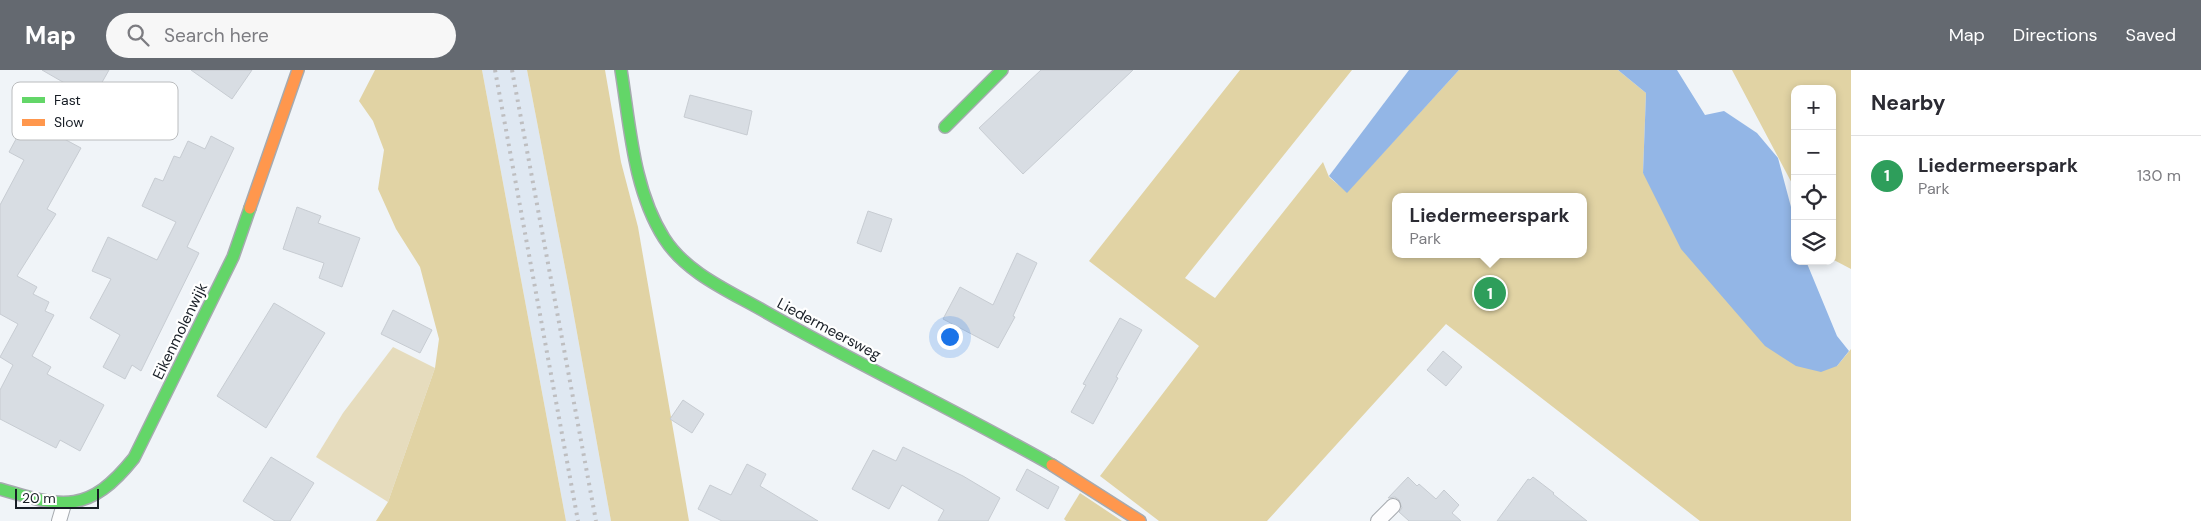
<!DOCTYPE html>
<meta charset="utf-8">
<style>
:root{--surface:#fff;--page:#f7f7f7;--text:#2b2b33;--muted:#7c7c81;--line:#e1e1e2;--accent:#646970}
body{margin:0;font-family:"DM Sans",sans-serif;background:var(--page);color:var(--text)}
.controls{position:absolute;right:15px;top:15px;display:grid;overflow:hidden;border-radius:10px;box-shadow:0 2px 8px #0003}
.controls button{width:45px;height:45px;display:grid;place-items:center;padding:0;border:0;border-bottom:1px solid var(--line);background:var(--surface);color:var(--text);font:25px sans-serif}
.scale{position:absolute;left:15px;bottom:12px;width:84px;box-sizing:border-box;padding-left:5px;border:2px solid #181e26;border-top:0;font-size:14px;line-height:18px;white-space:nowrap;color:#181e26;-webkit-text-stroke:4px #fff;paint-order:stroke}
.you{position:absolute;left:949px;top:266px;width:18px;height:18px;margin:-12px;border:4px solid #fff;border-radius:50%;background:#1a73e8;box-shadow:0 0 0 8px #1a73e833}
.badge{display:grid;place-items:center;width:32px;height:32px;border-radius:50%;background:var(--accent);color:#fff;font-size:16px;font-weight:700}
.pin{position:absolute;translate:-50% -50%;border:2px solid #fff;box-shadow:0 1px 5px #0006}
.popup{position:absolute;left:1392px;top:123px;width:195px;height:65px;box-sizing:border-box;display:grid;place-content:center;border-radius:10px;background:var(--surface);filter:drop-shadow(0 1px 4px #0005);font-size:16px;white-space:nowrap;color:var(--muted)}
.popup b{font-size:19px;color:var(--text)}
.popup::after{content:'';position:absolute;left:50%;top:100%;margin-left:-10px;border:10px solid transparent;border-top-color:var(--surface)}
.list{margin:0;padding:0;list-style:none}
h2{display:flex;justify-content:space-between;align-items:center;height:65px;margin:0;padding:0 20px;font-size:21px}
h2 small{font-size:16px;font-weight:400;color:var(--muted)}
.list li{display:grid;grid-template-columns:32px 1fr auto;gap:15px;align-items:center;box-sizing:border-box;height:80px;padding:0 20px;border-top:1px solid var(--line)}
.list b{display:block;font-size:19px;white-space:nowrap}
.list p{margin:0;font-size:16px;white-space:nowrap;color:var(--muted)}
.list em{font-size:16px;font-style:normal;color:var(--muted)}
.icon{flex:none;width:28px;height:28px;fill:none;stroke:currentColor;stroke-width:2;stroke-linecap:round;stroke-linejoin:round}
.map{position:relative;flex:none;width:1851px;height:451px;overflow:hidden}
header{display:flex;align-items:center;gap:30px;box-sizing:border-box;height:70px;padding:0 25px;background:var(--accent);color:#fff}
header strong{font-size:24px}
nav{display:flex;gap:28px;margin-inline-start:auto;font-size:18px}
.search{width:350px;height:45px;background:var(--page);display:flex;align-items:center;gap:12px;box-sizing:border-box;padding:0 18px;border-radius:28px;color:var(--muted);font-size:19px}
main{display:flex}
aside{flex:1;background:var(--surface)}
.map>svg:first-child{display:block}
.built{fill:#dfe8f2}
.green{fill:#e6dcbd}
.forest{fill:#e1d3a4;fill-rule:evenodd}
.water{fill:#93b6e6}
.building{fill:#d8dde3;stroke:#c7ccd2}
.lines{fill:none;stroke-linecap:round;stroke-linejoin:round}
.lane-casing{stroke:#a6aaaf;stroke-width:16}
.fast-casing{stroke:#a6aaaf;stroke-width:14}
.slow-casing{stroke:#a6aaaf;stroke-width:14}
.lane{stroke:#fdfdfe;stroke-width:14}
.fast{stroke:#63d668;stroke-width:11}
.slow{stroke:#ff974d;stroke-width:11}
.rail{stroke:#bebec0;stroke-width:4;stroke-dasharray:2.5 5;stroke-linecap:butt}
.labels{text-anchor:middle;stroke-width:4.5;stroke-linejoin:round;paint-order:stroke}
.street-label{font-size:15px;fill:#181e26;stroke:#fff}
.key{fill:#fff;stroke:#babcbe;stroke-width:1}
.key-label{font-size:14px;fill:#181e26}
</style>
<header>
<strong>Map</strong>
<div class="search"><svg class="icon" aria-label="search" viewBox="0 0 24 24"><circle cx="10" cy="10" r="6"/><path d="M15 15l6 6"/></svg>Search here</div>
<nav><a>Map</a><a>Directions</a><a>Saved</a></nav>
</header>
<main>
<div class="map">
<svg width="1851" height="451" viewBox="0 0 1851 451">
<rect width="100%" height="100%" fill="#f0f4f8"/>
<path class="built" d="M482,0H527L568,213L611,451H566Z"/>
<path class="green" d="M393,277L435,298L388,432L316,387L343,343Z"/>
<g class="forest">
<path d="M375,0H482L566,451H376L388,432L435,298L439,269L420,197L396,159L378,119L384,80L373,51L359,31Z"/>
<path d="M527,0H605L621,92L638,157L689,451H611L568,213Z"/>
<path d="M1240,0H1352L1185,208L1215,228L1323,92L1329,107L1347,122L1459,0H1618L1646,23L1643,103L1837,296L1851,279V451H1700L1446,254L1267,451H1159L1100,406L1199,276L1089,191ZM1396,127H1584V184H1396Z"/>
<path d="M1732,0H1851V199L1832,189V19H1795V119Z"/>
<path d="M1080,423L1122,451H1066L1064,449Z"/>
</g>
<g class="water">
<path d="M1409,0H1459L1347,123L1329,106Z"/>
<path d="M1618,0H1677L1705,45L1724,41L1757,63L1778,88L1795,152V191H1806L1837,266L1849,281L1837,296L1821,302L1796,296L1765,276L1681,179L1643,103L1646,23Z"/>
</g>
<g class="building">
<path d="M42,0H109L92,30L85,27L83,30L65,20L68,15Z"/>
<path d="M191,0H252L232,29Z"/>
<path d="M1041,0H1133L1023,104L979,58Z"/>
<path d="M690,25L752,41L747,65L684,47Z"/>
<path d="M27,49L81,78L47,139L56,144L17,206L37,217L33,224L49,232L45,241L54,245L32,286L51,297L47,304L104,335L80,381L60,370L56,378L0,349V320L13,295L0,287L18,254L0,244V135L24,90L9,82Z"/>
<path d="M211,66L234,78L187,177L199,183L141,301L132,295L125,309L103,297L120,265L90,248L111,209L92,201L108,167L157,190L176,152L142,136L155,108L163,111L174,86L180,88L188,71L205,79Z"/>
<path d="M297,137L321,146L318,153L360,168L342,217L319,208L324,193L283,179Z"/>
<path d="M868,141L892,149L881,182L857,173Z"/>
<path d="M1017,183L1037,193L1013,246L1015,247L998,278L943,249L960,217L993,235Z"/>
<path d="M274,233L325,263L266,358L217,326Z"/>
<path d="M393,240L432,260L420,283L381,264Z"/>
<path d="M1120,248L1142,260L1116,307L1118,308L1093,354L1071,342L1086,315L1083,314Z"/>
<path d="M1443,281L1462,297L1446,316L1427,300Z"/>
<path d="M683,330L704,344L692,363L670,349Z"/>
<path d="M903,377L963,406L1000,428L988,451H938L944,440L902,415L889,439L852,419L873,380L896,391Z"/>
<path d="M271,387L314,413L290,451H275L243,431Z"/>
<path d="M747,394L766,404L760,416L818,451H722L698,439L710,415L731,425Z"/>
<path d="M1027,399L1059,417L1048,439L1016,420Z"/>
<path d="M1408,407L1417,416L1419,414L1436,429L1444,420L1459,435L1452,443L1461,451H1409L1399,442L1402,438L1399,430L1395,427L1388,428Z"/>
<path d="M1533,407L1554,423L1553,424L1587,451H1497L1528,409L1530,410Z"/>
</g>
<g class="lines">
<defs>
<g id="lane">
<path d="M59,451L64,434"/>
<path d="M1378,451L1393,436"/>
</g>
<g id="fast">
<path d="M621,0C630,55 633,119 664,168C686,203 729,221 764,241C859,295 957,341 1052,395"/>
<path d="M945,57L1002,0"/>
<path d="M0,419C64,438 89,444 134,388L233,187L250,138"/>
</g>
<g id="slow">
<path d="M250,138L298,0"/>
<path d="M1052,395L1140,451"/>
</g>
</defs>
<use href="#lane" class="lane-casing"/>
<use href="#fast" class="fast-casing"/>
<use href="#slow" class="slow-casing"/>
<use href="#lane" class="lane"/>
<use href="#fast" class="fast"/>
<use href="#slow" class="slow"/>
<g class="rail">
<path d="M495,0L578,451"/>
<path d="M512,0L596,451"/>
</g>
</g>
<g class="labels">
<g class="street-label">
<text transform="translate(829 259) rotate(28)" y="5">Liedermeersweg</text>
<text transform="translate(180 261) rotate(-64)" y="5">Eikenmolenwijk</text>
</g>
</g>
<rect x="12" y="12" width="166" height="58" rx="8" class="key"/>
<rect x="22" y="27" width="23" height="6" fill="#63d668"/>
<rect x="22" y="49" width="23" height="7" fill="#ff974d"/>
<g class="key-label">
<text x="54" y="35">Fast</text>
<text x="54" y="57">Slow</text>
</g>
</svg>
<div class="controls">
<button>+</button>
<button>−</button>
<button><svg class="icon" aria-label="locate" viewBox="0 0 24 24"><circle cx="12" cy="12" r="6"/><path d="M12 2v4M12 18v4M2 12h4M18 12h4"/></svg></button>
<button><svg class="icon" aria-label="layers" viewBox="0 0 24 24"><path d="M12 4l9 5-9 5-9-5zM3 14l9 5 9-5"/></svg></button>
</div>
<div class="scale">20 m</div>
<div class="you"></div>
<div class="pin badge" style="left:1490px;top:223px;background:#2e9e5b">1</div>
<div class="popup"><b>Liedermeerspark</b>Park</div>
</div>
<aside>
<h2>Nearby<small></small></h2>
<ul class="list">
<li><span class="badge" style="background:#2e9e5b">1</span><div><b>Liedermeerspark</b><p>Park</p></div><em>130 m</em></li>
</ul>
</aside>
</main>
